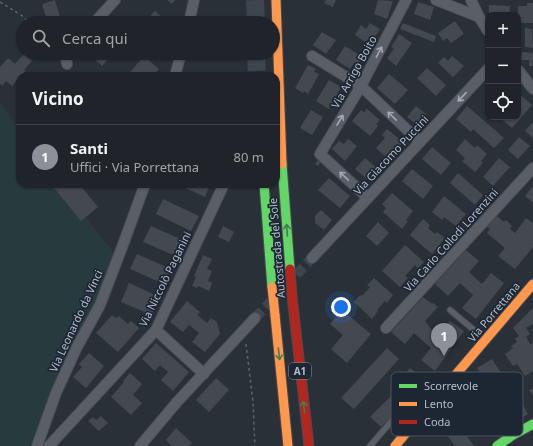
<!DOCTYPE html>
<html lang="it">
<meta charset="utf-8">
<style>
:root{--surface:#20242a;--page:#2d3036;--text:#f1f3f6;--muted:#a2a4a8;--line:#3d4147;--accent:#8c9099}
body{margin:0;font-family:"Noto Sans",sans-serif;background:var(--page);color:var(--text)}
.controls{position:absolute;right:12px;top:12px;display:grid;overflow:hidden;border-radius:8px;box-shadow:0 1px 3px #0004}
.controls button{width:36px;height:36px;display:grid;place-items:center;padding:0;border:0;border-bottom:1px solid var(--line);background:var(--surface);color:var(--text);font:20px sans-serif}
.you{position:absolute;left:341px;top:307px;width:14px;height:14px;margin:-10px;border:3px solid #fff;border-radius:50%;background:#1a73e8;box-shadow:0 0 0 6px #1a73e833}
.badge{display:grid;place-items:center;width:26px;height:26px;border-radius:50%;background:var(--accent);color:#fff;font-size:13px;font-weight:700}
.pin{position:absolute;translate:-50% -33px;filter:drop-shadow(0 1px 2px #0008)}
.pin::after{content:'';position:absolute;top:21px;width:14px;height:12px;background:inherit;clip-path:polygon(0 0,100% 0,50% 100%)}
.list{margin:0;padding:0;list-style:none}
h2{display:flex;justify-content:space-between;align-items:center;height:52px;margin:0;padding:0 16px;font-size:17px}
h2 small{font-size:13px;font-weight:400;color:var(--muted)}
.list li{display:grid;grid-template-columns:26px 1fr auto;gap:12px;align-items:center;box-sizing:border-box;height:64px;padding:0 16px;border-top:1px solid var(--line)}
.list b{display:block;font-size:15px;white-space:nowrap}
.list p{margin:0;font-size:13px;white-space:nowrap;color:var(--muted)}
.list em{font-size:13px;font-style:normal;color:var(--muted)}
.icon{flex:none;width:22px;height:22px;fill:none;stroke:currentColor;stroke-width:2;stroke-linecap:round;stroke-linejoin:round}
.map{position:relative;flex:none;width:533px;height:446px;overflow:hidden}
.search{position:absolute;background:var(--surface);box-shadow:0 1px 3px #0004;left:16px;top:16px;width:264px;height:44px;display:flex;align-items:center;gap:10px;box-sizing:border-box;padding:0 14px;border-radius:22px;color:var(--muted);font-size:15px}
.panel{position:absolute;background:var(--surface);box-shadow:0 1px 3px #0004;left:16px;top:72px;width:264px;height:116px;border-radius:12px}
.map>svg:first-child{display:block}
.green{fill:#273a3e}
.building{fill:#444950}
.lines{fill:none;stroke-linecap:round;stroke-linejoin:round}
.street-tunnel{stroke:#3f454e;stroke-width:10;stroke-dasharray:10 5;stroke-linecap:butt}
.highway-tunnel{stroke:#3f454e;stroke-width:18;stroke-dasharray:18 9;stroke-linecap:butt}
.lane-casing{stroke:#484c53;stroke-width:7}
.street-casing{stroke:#484c53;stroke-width:12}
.fast-casing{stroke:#484c53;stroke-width:11}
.slow-casing{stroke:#484c53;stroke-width:11}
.jam-casing{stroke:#484c53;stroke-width:11}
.path{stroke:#5d636a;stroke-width:1.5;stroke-dasharray:3 3;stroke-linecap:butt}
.lane{stroke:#5a5e66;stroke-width:5}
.street{stroke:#5a5e66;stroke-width:10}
.fast{stroke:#63d668;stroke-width:9}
.slow{stroke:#ff974d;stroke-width:9}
.jam{stroke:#b3261e;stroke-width:9}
.slow-bridge-casing{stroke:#474c53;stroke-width:11;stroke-linecap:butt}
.jam-bridge-casing{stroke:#474c53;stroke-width:11;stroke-linecap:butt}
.slow-bridge{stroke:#ff974d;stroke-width:9}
.jam-bridge{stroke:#b3261e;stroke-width:9}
.oneway{stroke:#a2a9b5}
.oneway2{stroke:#407e4e}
.labels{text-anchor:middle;stroke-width:3.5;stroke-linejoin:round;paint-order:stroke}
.shield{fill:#1d2633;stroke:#878f9c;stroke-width:1}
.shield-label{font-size:10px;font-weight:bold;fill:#b4bcc9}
.street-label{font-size:11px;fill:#b4bcc9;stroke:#1d2633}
.key{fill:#1d2633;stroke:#4a5360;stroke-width:1}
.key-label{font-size:11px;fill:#b4bcc9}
</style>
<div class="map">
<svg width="533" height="446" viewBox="0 0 533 446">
<rect width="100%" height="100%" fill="#2a3038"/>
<path class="green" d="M0,103L20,131V184H59L114,253L88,327L30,446H0Z"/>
<g class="building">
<path d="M55,0L62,23H48L42,4Z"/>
<path d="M167,0H175L172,4Z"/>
<path d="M326,0H336L333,7L324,3Z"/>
<path d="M378,0L393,1L387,19L374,14Z"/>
<path d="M418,2L434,7L430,20L414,14Z"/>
<path d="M527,3H533V23H518V6H527Z"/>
<path d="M489,5L510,6L509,15L489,14Z"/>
<path d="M155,11L166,21L164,23H144Z"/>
<path d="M455,21L464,34L451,43L447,38L443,41L438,33Z"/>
<path d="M370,23L380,29L370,45L355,35L361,25L366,29Z"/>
<path d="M403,23L436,36L434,42L400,29Z"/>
<path d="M525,28L532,29L533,48L525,47Z"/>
<path d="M322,32L336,40L326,54L313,45Z"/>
<path d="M399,34L412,43L396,66L387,58L394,49L391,47Z"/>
<path d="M345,46L363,57L358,65L354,63L350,69L336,60Z"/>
<path d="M522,52L533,53V66H529V60H521Z"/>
<path d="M25,53L32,61L24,70L26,71L20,76L12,86L6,81L2,86L0,83V67L8,58L15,64Z"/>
<path d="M88,53H114L102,66Z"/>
<path d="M144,56L159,69L153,76H135L130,72Z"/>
<path d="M452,56L464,66L453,77L438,63L444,57L448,61Z"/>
<path d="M308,65L316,69L314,72L319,74L308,94L304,91L303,93L295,88Z"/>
<path d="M427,68L446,85L436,96L417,78Z"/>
<path d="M389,74L408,90L395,104L377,88Z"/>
<path d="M329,80L341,87L329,109L316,101Z"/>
<path d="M488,84V92L484,88Z"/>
<path d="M518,93L532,105L512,128L499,117H518Z"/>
<path d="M416,106L426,114L417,125L407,117Z"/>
<path d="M467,106L504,138L494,148L473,129L471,132L456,119Z"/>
<path d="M367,109L380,120L376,124L378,126L370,136L352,121L361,110L364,112Z"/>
<path d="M311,110L323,117L312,135L300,128Z"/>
<path d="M533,122V138L525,131Z"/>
<path d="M387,129L403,142L392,155L390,153L386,157L376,148L385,138L382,135Z"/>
<path d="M519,137L530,146L518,159L508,150Z"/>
<path d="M348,139L357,146L345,161L332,149L339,141L344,144Z"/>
<path d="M465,139L475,148L477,145L487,154L481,161L483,163L475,172L462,161L465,158L456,150Z"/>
<path d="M432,147L451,163L441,175L422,159Z"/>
<path d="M365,158L378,169L368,180L355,169Z"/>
<path d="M499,158L510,167L493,186L483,177Z"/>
<path d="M318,160L321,162L318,166L315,164Z"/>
<path d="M412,169L433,186L423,199L402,181Z"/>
<path d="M458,173L483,195L475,205L450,183Z"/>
<path d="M329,178L350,196L340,208L318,190Z"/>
<path d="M51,184H79L98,207L81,221Z"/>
<path d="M185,184H207L210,185L205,197L183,187Z"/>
<path d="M533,186V203L525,196Z"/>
<path d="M392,193L413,211L406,220L408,221L402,229L383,212L386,208L382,204Z"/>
<path d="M444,196L466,214L456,226L444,217L442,220L432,212Z"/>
<path d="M163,199L199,216L191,231L156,214Z"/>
<path d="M321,210L332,220L324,230L315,223V216Z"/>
<path d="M497,216L504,222L506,220L512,226L510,229L515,233L526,218L533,223V247L515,269L498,256L505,248L487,233L490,229L487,227Z"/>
<path d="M423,219L430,225L428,228L435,234L437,232L445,238L432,254L410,235Z"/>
<path d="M378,222L389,233L377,246L366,236Z"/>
<path d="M151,226L185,241L178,257L143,242Z"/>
<path d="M223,226L234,232L229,242L218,237Z"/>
<path d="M405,245L424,262L418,268L415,265L405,276L408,278L400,287L382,271Z"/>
<path d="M466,250L479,261L469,272L482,284L491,273L504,283L476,319L462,308L473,295L460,283L448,296L435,284Z"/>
<path d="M137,254L171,269L164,284L130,269Z"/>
<path d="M203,255L212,259L207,269L212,271L208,281L212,283L209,291L198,286L197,288L192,286L196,277L194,276Z"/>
<path d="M374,278L393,295L387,303L385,301L377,310L378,311L372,319L354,302L360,295L362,296L370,287L367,285Z"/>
<path d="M129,283L160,297L152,315L121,302Z"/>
<path d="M423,297L432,304L433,303L438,307L425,321L431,329L439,335L450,321L464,331L435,371L421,360L431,348L414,333L405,344L391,332Z"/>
<path d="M187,301L200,312L197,315L207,323L211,318L217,322L220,334L205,352L192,342L199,333L189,325L183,332L170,322Z"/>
<path d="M533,308V324L526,328L530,334L526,337L530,344L533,343V371L525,376L517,364L513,366L505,354L513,348L511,346L517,342L515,339L519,336L513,328Z"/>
<path d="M342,310L371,334L347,363L331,349L343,335L330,324Z"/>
<path d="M112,315L116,318L119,316L128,324L131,321L139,328L118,352L96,333Z"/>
<path d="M156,343L189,372L173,391L161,380L168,372L160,365L155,371L142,359Z"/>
<path d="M387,348L399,359L354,409L341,398Z"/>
<path d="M89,353L104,366L86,388L73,377L82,367L79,364Z"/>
<path d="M492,359L505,379L491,389L477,368Z"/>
<path d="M410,368L427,383L415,396L398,382Z"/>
<path d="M130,373L142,384L133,395L142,403L131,415L111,397L124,382L123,381Z"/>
<path d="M216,378L229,390L209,412L196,400Z"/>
<path d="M533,388V396L529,390Z"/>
<path d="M395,392L406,402L381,427L370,417Z"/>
<path d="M512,395L515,400L518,397L528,414L513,423L500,402Z"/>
<path d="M101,416L108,423L99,431L88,421L93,417L97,420Z"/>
<path d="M452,416L467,436L474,446H455L442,428L445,426L443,423Z"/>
<path d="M176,428L192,443L189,446H172L166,440Z"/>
</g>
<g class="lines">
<path class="street-tunnel" d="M255,318L312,258"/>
<g class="highway-tunnel">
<path d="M255,0L256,23"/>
<path d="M256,53L257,76"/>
</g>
<defs>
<g id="lane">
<path d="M450,310L474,330"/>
<path d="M370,446L408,402L420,412"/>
</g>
<g id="street">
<path d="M436,0L479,17"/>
<path d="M471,0L479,17L488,31"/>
<path d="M94,23L115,0"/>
<path d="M189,23L194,0"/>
<path d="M65,53L67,64"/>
<path d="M312,56L361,86L420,142"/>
<path d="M518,70L533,89"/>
<path d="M175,76L181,53"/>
<path d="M368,198L320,154L361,86L406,0"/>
<path d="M312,258L488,69"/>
<path d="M386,328L533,168"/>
<path d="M156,330L204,374"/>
<path d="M37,446L56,393L77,347L100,305L124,242L145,184"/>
<path d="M49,446L156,330L224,184"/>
<path d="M140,446L177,402L255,318"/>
</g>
<g id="fast">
<path d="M282,164L290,269"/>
<path d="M264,184L272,287"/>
<path d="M497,446L513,435L533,424"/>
</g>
<g id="slow">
<path d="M276,0L282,164"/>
<path d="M275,315L288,446"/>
<path d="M395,446L533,284"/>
</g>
<path id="jam" d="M292,296L309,446"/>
</defs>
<use href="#lane" class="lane-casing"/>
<use href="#street" class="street-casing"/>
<use href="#fast" class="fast-casing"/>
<use href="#slow" class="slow-casing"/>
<use href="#jam" class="jam-casing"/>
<g class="path">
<path d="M0,2L21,15L30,23"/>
<path d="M246,344L253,402L255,446"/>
</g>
<use href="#lane" class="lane"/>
<use href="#street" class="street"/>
<use href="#fast" class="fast"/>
<use href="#slow" class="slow"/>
<use href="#jam" class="jam"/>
<defs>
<path id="slow-bridge" d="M272,287L275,315"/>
<path id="jam-bridge" d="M290,269L292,296"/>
</defs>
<use href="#slow-bridge" class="slow-bridge-casing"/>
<use href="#jam-bridge" class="jam-bridge-casing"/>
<use href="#slow-bridge" class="slow-bridge"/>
<use href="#jam-bridge" class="jam-bridge"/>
</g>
<defs><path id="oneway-shaft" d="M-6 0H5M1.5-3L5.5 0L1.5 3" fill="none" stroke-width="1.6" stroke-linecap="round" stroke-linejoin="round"/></defs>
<g class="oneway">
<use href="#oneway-shaft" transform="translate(379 52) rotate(-62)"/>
<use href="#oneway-shaft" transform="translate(462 97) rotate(133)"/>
<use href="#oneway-shaft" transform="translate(392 116) rotate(-136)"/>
<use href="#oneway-shaft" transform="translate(340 120) rotate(-59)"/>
<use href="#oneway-shaft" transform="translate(344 176) rotate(-137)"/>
</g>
<g class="oneway2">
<use href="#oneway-shaft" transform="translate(287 230) rotate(-94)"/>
<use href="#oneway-shaft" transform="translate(279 354) rotate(84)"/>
<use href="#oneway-shaft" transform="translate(304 407) rotate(-96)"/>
</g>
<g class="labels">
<rect class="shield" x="289" y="363" width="22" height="16" rx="3"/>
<g class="shield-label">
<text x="300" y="375">A1</text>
</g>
<g class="street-label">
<text transform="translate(354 72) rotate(-61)" y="4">Via Arrigo Boito</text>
<text transform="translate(391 155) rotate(-47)" y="4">Via Giacomo Puccini</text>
<text transform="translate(451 240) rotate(-48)" y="4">Via Carlo Collodi Lorenzini</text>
<text transform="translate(277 248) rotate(-95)" y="4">Autostrada del Sole</text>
<text transform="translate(165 279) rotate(-64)" y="4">Via Niccolò Paganini</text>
<text transform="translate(494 312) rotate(-50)" y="4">Via Porrettana</text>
<text transform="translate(76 321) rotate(-65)" y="4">Via Leonardo da Vinci</text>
</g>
</g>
<rect x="391" y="372" width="132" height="64" rx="6" class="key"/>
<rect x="399" y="384" width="18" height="4" fill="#63d668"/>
<rect x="399" y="402" width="18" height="4" fill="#ff974d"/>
<rect x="399" y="420" width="18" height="4" fill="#b3261e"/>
<g class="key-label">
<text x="424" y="390">Scorrevole</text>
<text x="424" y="408">Lento</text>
<text x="424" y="426">Coda</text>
</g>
</svg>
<div class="controls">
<button>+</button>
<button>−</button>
<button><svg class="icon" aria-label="locate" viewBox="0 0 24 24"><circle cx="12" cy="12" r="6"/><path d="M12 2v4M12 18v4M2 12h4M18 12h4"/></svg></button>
</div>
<div class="you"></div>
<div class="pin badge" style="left:444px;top:356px">1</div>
<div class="search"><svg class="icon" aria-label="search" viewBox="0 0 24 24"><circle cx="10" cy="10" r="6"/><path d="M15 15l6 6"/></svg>Cerca qui</div>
<section class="panel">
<h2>Vicino<small></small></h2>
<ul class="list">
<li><span class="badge">1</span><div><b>Santi</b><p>Uffici · Via Porrettana</p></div><em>80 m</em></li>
</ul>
</section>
</div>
